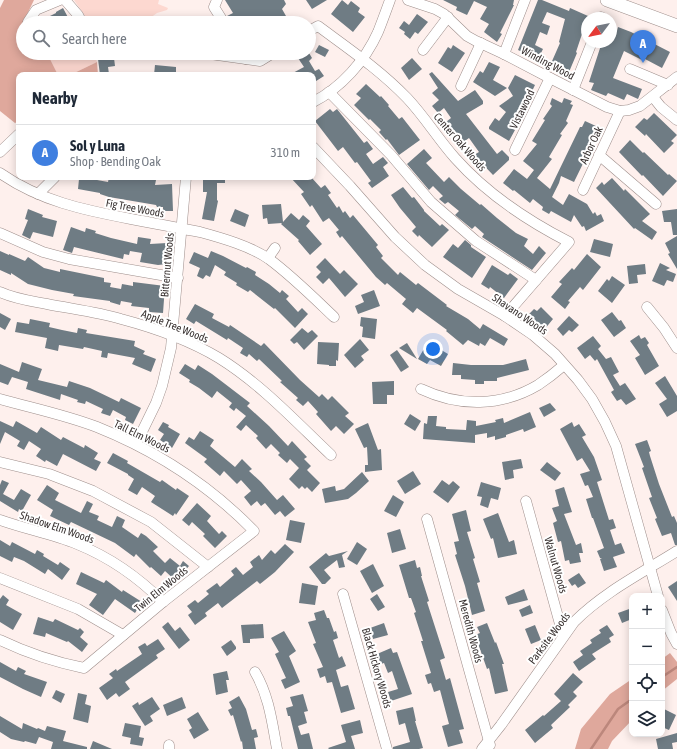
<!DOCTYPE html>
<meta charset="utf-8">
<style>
:root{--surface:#fff;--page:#f2f2f3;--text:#1f2937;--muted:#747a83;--line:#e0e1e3;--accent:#0f766e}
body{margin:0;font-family:"Asap Condensed",sans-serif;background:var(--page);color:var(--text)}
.controls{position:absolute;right:12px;bottom:12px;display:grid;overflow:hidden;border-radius:8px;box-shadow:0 2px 10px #0003}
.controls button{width:36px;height:36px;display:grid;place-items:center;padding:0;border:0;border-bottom:1px solid var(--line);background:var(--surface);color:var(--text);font:20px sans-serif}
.compass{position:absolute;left:581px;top:12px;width:36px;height:36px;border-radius:50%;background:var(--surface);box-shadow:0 2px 10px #0003;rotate:238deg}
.you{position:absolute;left:433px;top:349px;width:14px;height:14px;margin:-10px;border:3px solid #fff;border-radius:50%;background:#1a73e8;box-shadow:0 0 0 6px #1a73e833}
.badge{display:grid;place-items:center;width:26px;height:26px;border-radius:50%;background:var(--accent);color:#fff;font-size:13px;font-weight:700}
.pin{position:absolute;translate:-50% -33px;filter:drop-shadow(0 1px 2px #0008)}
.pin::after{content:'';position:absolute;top:21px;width:14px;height:12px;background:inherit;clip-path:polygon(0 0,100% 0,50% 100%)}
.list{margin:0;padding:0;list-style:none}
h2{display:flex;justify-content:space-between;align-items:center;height:52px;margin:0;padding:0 16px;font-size:17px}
h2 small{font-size:13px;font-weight:400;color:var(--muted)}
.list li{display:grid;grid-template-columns:26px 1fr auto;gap:12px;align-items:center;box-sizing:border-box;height:56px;padding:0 16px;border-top:1px solid var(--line)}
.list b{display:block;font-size:15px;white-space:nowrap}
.list p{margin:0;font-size:13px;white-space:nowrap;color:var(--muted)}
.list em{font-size:13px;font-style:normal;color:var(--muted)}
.icon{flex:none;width:22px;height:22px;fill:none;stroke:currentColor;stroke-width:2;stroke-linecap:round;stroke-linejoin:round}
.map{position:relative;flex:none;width:677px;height:749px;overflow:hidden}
.search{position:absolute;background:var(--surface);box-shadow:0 2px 10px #0003;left:16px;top:16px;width:300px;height:44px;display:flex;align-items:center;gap:10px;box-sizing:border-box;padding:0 14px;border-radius:22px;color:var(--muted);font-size:15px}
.panel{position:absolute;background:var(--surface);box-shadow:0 2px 10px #0003;left:16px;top:72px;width:300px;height:108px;border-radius:8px}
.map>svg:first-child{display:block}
.green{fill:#fdd8d0}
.forest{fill:#dfa89c}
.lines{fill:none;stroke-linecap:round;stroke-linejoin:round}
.stream{stroke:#bc877c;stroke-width:2.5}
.building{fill:#6f7c84}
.minor-casing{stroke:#9e8e8b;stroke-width:11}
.major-casing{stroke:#9e8e8b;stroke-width:14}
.minor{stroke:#fff;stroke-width:10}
.major{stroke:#fff;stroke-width:13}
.labels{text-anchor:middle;stroke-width:4;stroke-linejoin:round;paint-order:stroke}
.street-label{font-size:11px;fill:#383130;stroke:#fff}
</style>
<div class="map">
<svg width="677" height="749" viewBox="0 0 677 749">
<rect width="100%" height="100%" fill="#fef0ed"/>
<g class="green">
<path d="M74,0H159L158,4L168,8L167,10L157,13L143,23H90Z"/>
<path d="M47,53H93L97,62L70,75H58Z"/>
</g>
<g class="forest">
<path d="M4,0H34L18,33L23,36V53H47L58,75H19V121L15,123L0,111V8Z"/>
<path d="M97,62L98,75H70Z"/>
<path d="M670,653L677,662V679L662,691V659Z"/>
<path d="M632,679V720L612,741L608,749H575L581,729L610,694Z"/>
</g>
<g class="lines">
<g class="stream">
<path d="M662,677L677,667"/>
<path d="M591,749L618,709L632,699"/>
</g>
</g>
<g class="building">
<path d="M225,0H284L286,4L282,9L290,23H240L237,18L231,22L227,16L233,13Z"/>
<path d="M306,0H327L312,9Z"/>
<path d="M342,0L348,5L351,1L360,8L358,12L365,17L353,32L331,14Z"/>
<path d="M443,0H514L513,5H514L500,33L502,34L497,42L484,32L489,24L480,19L487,7L474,1L467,15L456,10L457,7Z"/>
<path d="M538,0H542L569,11L570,8L588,16L576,52L577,53L569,72L561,68L559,72L549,68L560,43L559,42L565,19L547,12L542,23L550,26L547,35L540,32L535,45L543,49L537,61L530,58L531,56L518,50Z"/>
<path d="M63,8L71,23H36L56,13V12Z"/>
<path d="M417,14L428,22L418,34L415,32L410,39L404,34L405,32L399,28L404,21L409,25Z"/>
<path d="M618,27L631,32L670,52L662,68L645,59L644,61L624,51L613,78L642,89L638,99L627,94L624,100L608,93L606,96L591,90L594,83L589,82L602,42H611V28L617,31Z"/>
<path d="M319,45L329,50L325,57L315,52Z"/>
<path d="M453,45L465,53L452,72L438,63L448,47L451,49Z"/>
<path d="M305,53H309L312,58L309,61L315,71L319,69L324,76L313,83V75H289L304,67L298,58Z"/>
<path d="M114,58L115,66L108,67L109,74L100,75L98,59Z"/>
<path d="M412,58L422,69L409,80L401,68Z"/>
<path d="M489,62L500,67L493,80L507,88L495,96L473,82L480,71L483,73Z"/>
<path d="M155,65L176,67V75H154Z"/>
<path d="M432,72L458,101L475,90L483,101V104L466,114L497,154L502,150L509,157V160L493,175L474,155L479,152L469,138L462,143L451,128L450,129L446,122L451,118L444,108L438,113L432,106L439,100L432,93L438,88L429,74Z"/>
<path d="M515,75L535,85L519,118L517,117L510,127L515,130L509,141L489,129V127L495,118L499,121L506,112L499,106L513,96L508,88Z"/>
<path d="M366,84L380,97L381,96L389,105L388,106L399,119L402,117L420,140L399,155L387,139L386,140L379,132L381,130L370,119L369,120L354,105L361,98L356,94Z"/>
<path d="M552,98L562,103L564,98L572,101L570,104L573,105L566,121L568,123L560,134L562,135L549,157L552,159L537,178L550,189L580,127H582L585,121L598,127L595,139L574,182L561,176L559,183L552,197L563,205L569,194L587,204L593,214L595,212L597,216L601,214L604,221L586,231L584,226L582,227L574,215L571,222L551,211L549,214L542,210L543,207L533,199L530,203L514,190L513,191L503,183L514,169L527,179L534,170L523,161L537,144L532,141L545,120L543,119L552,106L550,104Z"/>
<path d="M330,109L333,112L337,109L364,143L367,141L373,149L366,154L373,164L383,157L388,163L383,167L389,176L372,188L368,183L371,181L357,162L355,163L343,147L338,151L315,121Z"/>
<path d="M654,113L677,135L671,141L674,143L664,153L646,134L645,136L635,127L644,118L647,120Z"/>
<path d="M630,140L643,153L644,152L668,175L669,174L677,181L663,196L643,175L642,176L619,152Z"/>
<path d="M424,149L432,158L426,163L444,182L449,177L461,189L480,205L481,204L497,218L516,233L528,239L524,246L533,254L539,246L546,253L532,270L482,237L484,234L475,226L472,229L455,215L459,211L448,202L445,204L439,199L443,196L433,186L429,190L407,164Z"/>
<path d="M86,177H97V180L108,182L109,177H139L156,180L155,185L172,184L173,211H163V207H157L156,205L109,197L100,194V193L78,189L79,179L85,180Z"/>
<path d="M203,177H225V183H217V200L218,201L214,221L202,219L207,192H203Z"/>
<path d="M290,177H311L321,188L325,185L331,193L328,195L337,208L339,206L343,213L345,211L350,218L353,215L378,245L376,247L383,256L381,258L398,275L400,272L416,285L418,283L447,305L446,306L468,319L480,329L483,324L508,339L504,346L490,338L485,346L480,343L479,346L468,340L463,345L446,331L447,330L417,308L413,313L402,304L406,299L387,283L385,285L376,277L342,236L340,238L336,232L339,230L329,218L323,222L312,205L310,207L301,194L304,192Z"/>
<path d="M612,178L624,191L625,189L650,214L642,221L657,232L652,240L635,228L634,229L596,188L602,182L604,185Z"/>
<path d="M403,187L412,198L414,197L424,210V211L440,226L442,224L449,230L432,247L419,235L418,237L412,231L416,227L400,208L391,195Z"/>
<path d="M281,204L283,222L291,213L299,220L303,215L310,221L306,226L322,244L310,255L298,241L299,240L281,224L282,223L268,224L267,218L263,219L262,205Z"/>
<path d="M28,209L43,215L42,217L57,221L53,237L33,232L30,239L22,235L28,220L25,219Z"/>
<path d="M235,209L249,215L245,227L230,221Z"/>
<path d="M677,209V235H673L671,222H664L662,211Z"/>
<path d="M71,227L85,232L86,228L96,231L95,233L111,238L137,244L138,237L151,239L150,244L167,243L168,264L158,265L140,262L142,253L130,251L129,255L124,254L123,259L74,247L72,253L63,250Z"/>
<path d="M677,236V269L668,254L670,253L665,243Z"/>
<path d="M594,239L613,244L610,257L590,252Z"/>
<path d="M465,240L471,245V247L486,257L472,278L443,257L453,244L458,248Z"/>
<path d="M0,251L9,255V254L25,261L28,257L44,268L60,272V269L104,278V282L111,283L110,287L121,289L122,284L133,286V282L165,286L163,313L149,312V308L131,306L132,303L121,301L120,305L110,302V301L73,296L74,294L52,290L28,284L11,273V275L0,270Z"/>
<path d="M211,251L223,256L246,268L247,267L256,272L255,275L269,284L280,293L282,290L289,296L286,299L298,312L302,308L308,314L295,328L275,308L274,309L250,290L248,292L236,285L237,283L224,275L226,272L215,265L210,277L206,275L203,279L197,276L200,268L189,263L194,252L208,258Z"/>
<path d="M587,254L601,267L583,290L580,287L568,301L570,302L565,309L551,297L562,284L559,282L572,268L574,270Z"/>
<path d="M325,258L340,274L344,270L358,284L345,297L329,278L323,284L316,277L321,272L316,267Z"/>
<path d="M660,263L670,268L666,270L676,274L673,282L667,280L664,286L652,281Z"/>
<path d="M645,264L646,274L637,275L638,283L629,284L627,266Z"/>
<path d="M492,265L508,275L510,273L518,279L504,298L490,287L489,289L481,284Z"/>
<path d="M612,276L625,285L612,303L598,291L607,279L609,281Z"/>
<path d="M374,290L380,306L358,314L355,306L364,302L361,295Z"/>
<path d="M195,304L214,314L212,318L229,327L230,325L261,346L264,343L300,380L319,397L322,394L328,400L332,396L349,413L345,416L354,424L344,434L336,426L331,431L316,414L318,412L308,401L303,406L296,400L298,398L280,382L282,381L259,359L257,361L249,354L247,357L240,353L243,348L228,338L227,340L196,321L194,324L186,319Z"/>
<path d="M541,307L553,319L544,330L528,315L534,309L537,311Z"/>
<path d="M612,312L619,321L621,320L626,328L614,337L601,320Z"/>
<path d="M0,313L11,319L5,330L0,327Z"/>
<path d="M569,316L579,325L572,332L569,330L563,336L557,329Z"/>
<path d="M361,317L377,319L375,339L362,337L363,327L360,326Z"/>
<path d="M30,319L50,323L49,327L62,330L77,333L78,328L87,330L86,333L135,341L134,346L145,351L143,354L156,359L151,372L132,364L135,358L108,353L107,358L101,357L102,351L84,347L83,349L59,345L58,351L45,348L47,338L15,332L17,322L29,324Z"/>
<path d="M302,328L308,333L312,330L318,336L304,350L297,342L294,344L290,340Z"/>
<path d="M639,335L641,339L645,337L649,343L647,345L659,366L645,375L635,358L640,355L630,341Z"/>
<path d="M593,336L601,346L598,349L606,359L611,357L619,372L613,375L620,386L625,383L636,399L626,405L621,399L617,401L611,392L614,390L597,359L595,361L590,355L585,359L577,348Z"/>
<path d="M360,339L369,350L361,356L364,360L355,368L344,355Z"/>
<path d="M318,342L339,343L338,361L336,360V366H329V365L317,364Z"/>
<path d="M428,342L448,354L441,366L430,360L427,364L418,359Z"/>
<path d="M407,343L417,359L399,348Z"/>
<path d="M397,350L409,367L401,372L390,355Z"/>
<path d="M526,359L529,370L497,378V381H484V384H475V380L461,379V375H452L453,363L471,365H503Z"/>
<path d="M22,362L42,369L38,380L67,387L69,381L90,388L119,402L121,398L141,408L133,424L125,420L126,417L113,410L110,416L101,413L103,409L86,401L85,404L77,402L78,400L61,394L60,400L26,389L28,382L12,377L8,385L0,382V364L19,372Z"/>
<path d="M185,364L195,370L198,365L212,374L250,403L247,406L269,426L288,446L292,441L307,457L304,459L311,466L307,470L320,483L312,492L307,487L305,489L302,486L299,489L289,479L299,468L290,459L287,463L278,455L280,453L271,444L266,449L256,438L258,436L246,425L241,431L236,427L246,416L236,408L234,411L229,407L232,403L217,391L212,398L199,388L189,382L190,380L179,373Z"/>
<path d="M665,376L677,396V411L667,417L659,404L667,399L655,383Z"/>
<path d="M394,381V395H387V404H373L372,382Z"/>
<path d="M550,403L556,410L544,417L539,408Z"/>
<path d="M530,412L536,427L524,432L523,429L506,435V437L495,440V436L487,438V433L475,435V443L423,439L424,423L427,424L428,416H437L436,426L446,427V429L466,430L467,420L476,421V426L496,422L495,420L503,418L504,423Z"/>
<path d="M410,414L421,421L415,431L404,424Z"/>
<path d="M0,421L13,427L16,421L37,433L41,427L61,440L63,437L84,448L85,445L98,453L94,459L101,462L96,471L63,454L57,466L46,460L45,462L36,456L41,449L29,441L24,450L17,446L20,441L5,432L0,444Z"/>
<path d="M163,422L169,425L168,427L180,434L172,448L160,440L164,434L158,430Z"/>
<path d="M572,422L574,427L579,424L586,435L582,437L594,457L602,480L597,482L609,520L613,519L616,528L610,530L615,545L621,543L625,553L613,557L617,567L604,571L600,559L602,558H600L597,551L604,548L593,518H592L586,499L593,497L588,485L585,486L580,474L590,471L582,458L577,461L560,429Z"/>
<path d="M368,423L378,450L381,449L382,470L365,472V465H368L367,447L364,448L355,429Z"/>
<path d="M200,431L214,440L210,446L235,467L242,459L252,469L249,471L261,482L277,500L283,495L295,509L285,517L280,511L275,515L265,503L261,506L257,501L251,506L244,497L251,491L241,480L237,484L224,471L220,476L204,462L207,459L185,443L189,437L194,440Z"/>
<path d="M647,440L651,451L649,452L650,456L659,484L672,517L674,516L677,523V545H675L671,533L662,536L655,519L657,518L649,498L652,497L642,468L644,467L635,444Z"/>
<path d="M113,453L128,461L127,463L160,482L162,480L176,490L177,488L189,496L176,515L175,513L173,516L151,502L155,496L142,487L137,495L128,490L134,479L128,475V474L107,463Z"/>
<path d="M521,459L523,468L513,470L514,478L505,480L502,462Z"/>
<path d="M547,462L561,473L555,481L540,470Z"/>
<path d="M413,471L421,484L405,494L397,481Z"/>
<path d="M362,472L369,481L356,493L348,499L325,503L322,489L335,486L336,491L344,489Z"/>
<path d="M2,480L9,483L3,494L14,500L21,489L31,495L22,511L19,509L18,512L0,501V485Z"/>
<path d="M442,480L449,485L453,481L460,487L448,503L433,492Z"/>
<path d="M481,482L501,488L498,500L491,498L488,508L480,505L482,497L477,496Z"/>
<path d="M47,485L59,493L55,500L81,513L87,501L93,504L89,512L99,516L97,520L112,527L117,516L125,520L122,527L138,538L141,533L146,536L158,547L153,551L165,563L170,558L180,566L183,561L189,566L176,581L165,571L161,576L151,567L150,568L136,554L134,557L115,543L71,522L69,525L50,516L53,510L37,500Z"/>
<path d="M564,487L572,512L564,514L576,545L581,543L583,553H579L581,562L570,564L569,560L565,561L561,541L558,542L553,523L557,521L552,508L559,506L555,490Z"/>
<path d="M393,495L404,502L396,517L384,511Z"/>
<path d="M197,503L211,516L207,521L219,534L222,531L227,536L215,548L203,536L205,534L192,522L189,526L182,520Z"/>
<path d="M466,510L471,531L467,532L475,558L473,559L480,582L477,583L485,611L472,615L465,586L455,555L457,554L454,542L459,541L452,514Z"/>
<path d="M498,513L509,542L514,540L517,554L498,558L493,538L491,539L483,519Z"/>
<path d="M290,520L305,523L301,543L286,540Z"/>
<path d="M400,529L406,549L392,553L387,533Z"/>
<path d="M0,540L10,546L12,542L35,554L37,550L44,554L43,556L58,565L60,562L70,569L62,580L48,569L45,574L24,561L14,557L12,562L0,556Z"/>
<path d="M357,542L367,549L357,565L347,559Z"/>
<path d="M285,544L294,552L275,572L260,584L257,581L222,608L218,603L205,613L207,616L195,625L188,615L192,612L187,606L195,600L198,603L209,594L206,591L217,583L220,587L234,575L231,571L236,567L243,575L253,567L250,562L259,555L262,560L271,550L275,554Z"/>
<path d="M348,551L342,555L345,567L339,568L337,560L324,570L331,578L325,584H322L309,567L326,553L329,556Z"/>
<path d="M415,560L417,568L420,567L422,576H421L429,601L427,602L445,658L440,660L446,680L450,678L464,729L459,730L463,743L448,747L442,726L449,724L440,690L434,692L431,683L428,684L425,675L431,673L421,641H423L414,613L416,612L411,598H409L399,565Z"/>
<path d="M373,564L384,586L372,593L360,571Z"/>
<path d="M81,572L104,583L106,580L122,592L123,590L142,602L135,613L115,599L103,615L89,605L97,594L76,584Z"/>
<path d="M579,573L586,583L578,588L575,584L572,586L568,580Z"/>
<path d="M677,581V601L668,587Z"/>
<path d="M302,583L318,586L315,605L299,603Z"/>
<path d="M524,589L528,600L508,605L505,597Z"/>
<path d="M377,594L385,607L378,611L370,599Z"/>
<path d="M3,595L9,600L6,605L22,614L13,630L0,622V599Z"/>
<path d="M530,605L533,613L522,617L519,610Z"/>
<path d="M632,608V619L622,623L618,613Z"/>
<path d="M324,610L327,618H329L334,632L336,631L338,638L333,640L339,658L342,656L346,666L336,670L341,687L348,685L355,709L341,713L332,682L327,683L325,676L320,678L317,669L323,667L313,644L316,643L308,622L316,620L314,613Z"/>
<path d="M38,617L53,622L55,619L78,630L80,628L84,632L80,637L88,644L82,652L68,641L67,642L46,633L45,637L33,634Z"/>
<path d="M168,622L175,631L180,627L190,640L179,649L162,627Z"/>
<path d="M384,623L388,635L373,639L370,628Z"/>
<path d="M487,623L495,643L496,642L504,664H502L508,691L495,694L489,668L487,669L475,635L480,633L477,627Z"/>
<path d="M263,624L264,638L250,639V643H243L241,625Z"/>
<path d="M535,625L541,640L531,644L525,629Z"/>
<path d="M607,625L614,635L609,638L611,642L592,654L596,659L579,671L573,662L583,655L580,651L592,643L590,640L601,633L599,630Z"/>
<path d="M284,631L296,651L289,656L300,682L285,689L281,680L286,678L275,654L279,652L271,638Z"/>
<path d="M158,639L165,649L156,655L158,658L125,682L130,689L119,697L116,693L107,700L99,688L113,678L109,674L116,669L117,671L142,654L138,647L145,643L147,646Z"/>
<path d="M231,640L236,647V649L227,656L221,647Z"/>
<path d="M391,648L393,653L397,652L412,694L391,701L388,692L398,689L392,671L388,673L384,663L381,664L377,654Z"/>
<path d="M0,662L16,671L18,667L26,671L24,674L47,682L41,697L23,689L0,677Z"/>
<path d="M227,671L229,680H226L228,692L216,695L213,674Z"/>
<path d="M573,673L583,682L573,692L577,696L568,705L570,707L551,725L553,728L535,743L525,730L543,715L544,716L561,701L554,694Z"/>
<path d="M56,690L65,694L61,703L52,698Z"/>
<path d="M78,693L87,695L85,704L91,706L88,723L73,719Z"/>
<path d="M303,694L308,711L304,712L307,723L298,726L301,735L309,733L313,749H298L290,716H288L286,708L293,706L290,697Z"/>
<path d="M239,696L246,709L252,730L256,729L258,737L254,738L256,749H243L242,741L241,742L233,715L231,716L228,710L232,708L229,702Z"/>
<path d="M152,697L160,709L150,716L153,721L145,726L132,706L138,702L139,705Z"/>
<path d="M182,697L186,708L167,716L163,705Z"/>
<path d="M413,707L416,721H415L423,748L419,749H393V747L410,742L405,723L399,725L396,711Z"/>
<path d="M662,708L676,715L669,730L662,727Z"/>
<path d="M198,712L209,730L194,739L189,730L192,728L187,719Z"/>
<path d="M0,716L22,729L23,723L37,729L38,728L45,731L47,726L66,731L63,741L87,747V749H51L53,742L39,737L36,744L25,741L24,742L11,739L0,732Z"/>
<path d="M360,720L363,733L351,736L355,749H329L328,748L346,742L341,725Z"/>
<path d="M125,723L141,726L139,737L144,738L142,746L130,744L131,738L122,736Z"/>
<path d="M677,733V742L672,743L673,749H658L656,739Z"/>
<path d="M93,741L112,749H90Z"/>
</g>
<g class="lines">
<defs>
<g id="minor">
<path d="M65,0L78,15L82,23"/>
<path d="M217,0L214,7L224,23"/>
<path d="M408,0L435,9L444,14L467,36L476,41L504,54L550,78L607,107L620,111L629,110L640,106L677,77"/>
<path d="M600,18L601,17"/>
<path d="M28,22L36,10L60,0"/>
<path d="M309,31L318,26C349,49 380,70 407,98C425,117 438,139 455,158C487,194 526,220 569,242L505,316"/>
<path d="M423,50L448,17"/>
<path d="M203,53L246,59"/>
<path d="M504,54L525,0"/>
<path d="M244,55L246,59L260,61L273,53"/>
<path d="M630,69L668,85"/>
<path d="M461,86L481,43"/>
<path d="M573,90L592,42"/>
<path d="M329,92L391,155L431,202L476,241L536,280"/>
<path d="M653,97L661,107L677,120"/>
<path d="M313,102C341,88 365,61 378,32C382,22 386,11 390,0"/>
<path d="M313,147L350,186L395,237L425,265L458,289L505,316L533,335L555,354L578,380L592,399L605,422L616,446L658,596"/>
<path d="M515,150L550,78"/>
<path d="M0,152L19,134"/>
<path d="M599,155L656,204"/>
<path d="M0,173C40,201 84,210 131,219C154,223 177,228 200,232C222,238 250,246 269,259C292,276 313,297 334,317"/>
<path d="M583,190L620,111"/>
<path d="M38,194L55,177"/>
<path d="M0,233L43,252L69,259L178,278"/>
<path d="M268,258L275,248"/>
<path d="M0,292C15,299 31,301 47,304C72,309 97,312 121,319C155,328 189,340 219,358C261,384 296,422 331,455"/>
<path d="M647,307L664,328L677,348"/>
<path d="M421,389C459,407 501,407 538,385C547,379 556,372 564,365"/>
<path d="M0,399C32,408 66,415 97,427C157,451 209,485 254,531L163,602L84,668C54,662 27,653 0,640"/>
<path d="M136,444L156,403L162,386L171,348L186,177"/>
<path d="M0,462L49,474L93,491L151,522L208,567"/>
<path d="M526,501L563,635"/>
<path d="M427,519L490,745"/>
<path d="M0,520C25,529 52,534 77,544C109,557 138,577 163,602"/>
<path d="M0,578L78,609L123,635"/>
<path d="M343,594L387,749"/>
<path d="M662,610L671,633L677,644"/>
<path d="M255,672C269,696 272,722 277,749"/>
<path d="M169,745V749"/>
<path d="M482,749L501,725L574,622C604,592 642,573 677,551"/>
</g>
<path id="major" d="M607,0L677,26"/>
</defs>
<use href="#minor" class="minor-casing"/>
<use href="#major" class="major-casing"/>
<use href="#minor" class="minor"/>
<use href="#major" class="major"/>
</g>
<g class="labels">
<g class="street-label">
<text transform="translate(548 63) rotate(28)" y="4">Winding Wood</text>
<text transform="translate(522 109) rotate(-64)" y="4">Vistawood</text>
<text transform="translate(460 142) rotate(49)" y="4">Center Oak Woods</text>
<text transform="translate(591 145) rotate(-65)" y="4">Arbor Oak</text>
<text transform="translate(135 208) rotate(11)" y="4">Fig Tree Woods</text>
<text transform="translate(167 265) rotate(-85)" y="4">Bitternut Woods</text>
<text transform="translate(520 314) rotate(34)" y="4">Shavano Woods</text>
<text transform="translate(175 326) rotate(22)" y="4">Apple Tree Woods</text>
<text transform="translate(142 436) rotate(26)" y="4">Tall Elm Woods</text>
<text transform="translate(57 527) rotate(19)" y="4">Shadow Elm Woods</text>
<text transform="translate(556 565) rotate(74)" y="4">Walnut Woods</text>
<text transform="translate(161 589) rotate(-39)" y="4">Twin Elm Woods</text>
<text transform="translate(471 631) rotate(75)" y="4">Meredith Woods</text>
<text transform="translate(549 638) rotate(-53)" y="4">Parksite Woods</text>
<text transform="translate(377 668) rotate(74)" y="4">Black Hickory Woods</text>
</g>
</g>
</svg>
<div class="controls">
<button>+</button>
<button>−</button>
<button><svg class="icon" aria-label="locate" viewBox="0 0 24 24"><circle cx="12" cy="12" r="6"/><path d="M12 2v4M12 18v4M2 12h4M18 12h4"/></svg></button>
<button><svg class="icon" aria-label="layers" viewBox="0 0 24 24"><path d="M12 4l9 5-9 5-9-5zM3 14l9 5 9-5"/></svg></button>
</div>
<svg class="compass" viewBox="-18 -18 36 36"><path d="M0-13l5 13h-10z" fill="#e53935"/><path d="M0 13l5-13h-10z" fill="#747a83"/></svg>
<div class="you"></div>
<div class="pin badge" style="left:643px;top:63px;background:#3f7fe0">A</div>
<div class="search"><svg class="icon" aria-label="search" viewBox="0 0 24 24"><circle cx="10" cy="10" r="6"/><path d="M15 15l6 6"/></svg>Search here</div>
<section class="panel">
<h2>Nearby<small></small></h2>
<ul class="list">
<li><span class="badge" style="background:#3f7fe0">A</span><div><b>Sol y Luna</b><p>Shop · Bending Oak</p></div><em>310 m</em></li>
</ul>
</section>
</div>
